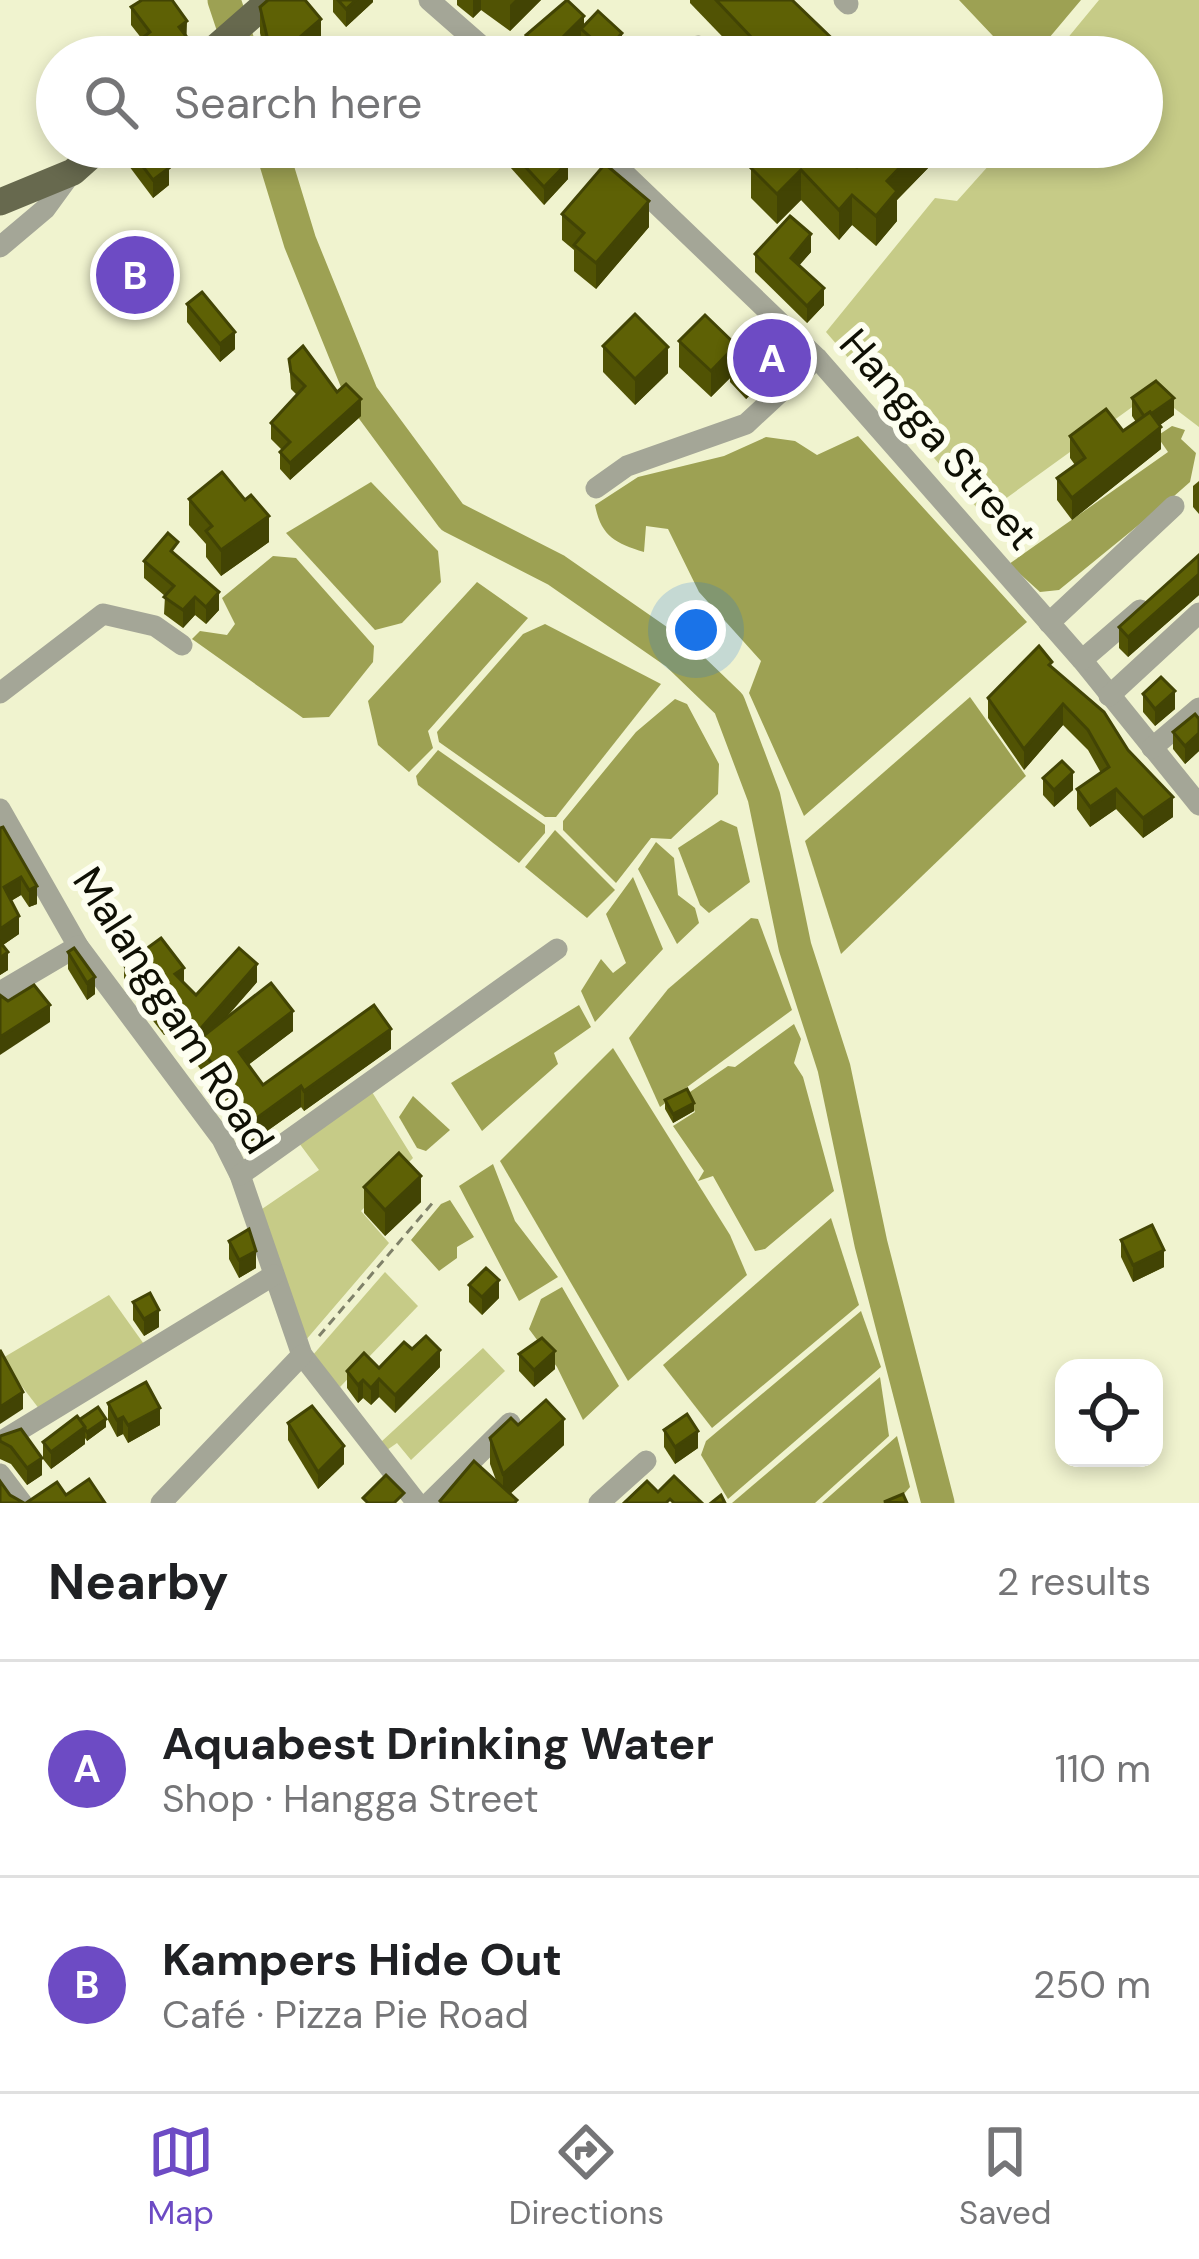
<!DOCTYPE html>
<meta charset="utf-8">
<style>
:root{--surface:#fff;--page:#f2f2f2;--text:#202124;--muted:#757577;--line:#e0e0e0;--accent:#6d4bc4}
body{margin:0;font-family:"DM Sans",sans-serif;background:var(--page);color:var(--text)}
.controls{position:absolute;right:36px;bottom:36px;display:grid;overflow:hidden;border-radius:24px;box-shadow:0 6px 18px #0003}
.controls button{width:108px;height:108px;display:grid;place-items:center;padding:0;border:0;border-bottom:3px solid var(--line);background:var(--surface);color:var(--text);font:60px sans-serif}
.you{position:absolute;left:696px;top:630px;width:42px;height:42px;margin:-30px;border:9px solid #fff;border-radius:50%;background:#1a73e8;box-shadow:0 0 0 18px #1a73e833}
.badge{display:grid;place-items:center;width:78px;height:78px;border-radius:50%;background:var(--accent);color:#fff;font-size:39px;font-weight:700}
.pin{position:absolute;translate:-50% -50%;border:6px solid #fff;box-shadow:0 3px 12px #0006}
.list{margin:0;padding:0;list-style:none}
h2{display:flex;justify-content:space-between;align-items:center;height:156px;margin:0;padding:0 48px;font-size:51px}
h2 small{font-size:39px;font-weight:400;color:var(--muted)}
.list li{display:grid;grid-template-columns:78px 1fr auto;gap:36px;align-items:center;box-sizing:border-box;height:216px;padding:0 48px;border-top:3px solid var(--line)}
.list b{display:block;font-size:45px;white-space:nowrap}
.list p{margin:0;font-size:39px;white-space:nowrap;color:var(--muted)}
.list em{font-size:39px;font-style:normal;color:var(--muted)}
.icon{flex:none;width:66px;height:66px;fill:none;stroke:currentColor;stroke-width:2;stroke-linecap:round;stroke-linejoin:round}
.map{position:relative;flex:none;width:1199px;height:1503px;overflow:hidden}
.search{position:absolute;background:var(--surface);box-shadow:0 6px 18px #0003;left:36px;right:36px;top:36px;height:132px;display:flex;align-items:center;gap:30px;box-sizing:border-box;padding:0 42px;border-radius:66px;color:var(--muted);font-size:45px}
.sheet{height:588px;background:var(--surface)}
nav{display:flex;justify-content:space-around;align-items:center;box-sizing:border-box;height:168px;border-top:3px solid var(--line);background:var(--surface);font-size:33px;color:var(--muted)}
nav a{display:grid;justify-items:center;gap:6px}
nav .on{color:var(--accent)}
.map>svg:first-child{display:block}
.green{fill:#c6cb87}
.water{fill:#9da153}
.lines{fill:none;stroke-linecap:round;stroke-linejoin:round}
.river{stroke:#9da153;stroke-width:33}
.path{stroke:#7f8169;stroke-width:3;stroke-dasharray:9 6;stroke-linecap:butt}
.minor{stroke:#a4a697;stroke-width:21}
.major{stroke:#67694e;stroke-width:27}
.wall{fill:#515304}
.shaded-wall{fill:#424404}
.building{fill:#5e6105;stroke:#424404;stroke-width:3}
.labels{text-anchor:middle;stroke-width:12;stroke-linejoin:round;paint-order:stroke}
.street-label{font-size:42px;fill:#0f1004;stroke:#fdfef0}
</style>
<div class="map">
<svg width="1199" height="1503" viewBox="0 0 1199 1503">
<rect width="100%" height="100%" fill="#f0f3cf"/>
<g class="green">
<path d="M1099,0H1199V427L1153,392L983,515L826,332L935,198L957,201L999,154V147H1142V57H1052Z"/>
<path d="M372,1092L413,1158L361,1211L389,1243L305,1341L262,1209L319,1170L299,1143Z"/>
<path d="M385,1272L418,1306L340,1387L312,1356Z"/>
<path d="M109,1295L146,1347L40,1410L1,1359Z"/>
<path d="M483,1348L505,1371L411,1460L397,1443L387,1450L381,1442Z"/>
</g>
<g class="water">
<path d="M959,0H1081L1033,57H1005L993,36Z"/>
<path d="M1172,426L1185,430L1181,439L1196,453L1190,482L1173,497L1059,590L1040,592L1009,564L1168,452L1157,436Z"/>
<path d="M858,436L1027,622L804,816L749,693L761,661L699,592L668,529L646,526L644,552C615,543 601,536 595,505L638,477L724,456L766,437L795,441L817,455Z"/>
<path d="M371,482L438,551L441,582L402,623L375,630L286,533Z"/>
<path d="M273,556L296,558L374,646L373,662L329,717L303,718L192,639L200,631L227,635L235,624L222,598Z"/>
<path d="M477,582L528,618L428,731L433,748L409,772L378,745L368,701Z"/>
<path d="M545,624L661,684L556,817H545L439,742L437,732L523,634Z"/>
<path d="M970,697L1026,776L841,954L805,841Z"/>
<path d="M675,699L687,704L719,764L718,794L671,839L651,838L616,883L563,830V821L636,732Z"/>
<path d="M438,750L545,825V833L519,863L418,785L416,776Z"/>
<path d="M721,820L737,827L750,882L709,913L700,905L678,848Z"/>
<path d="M555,830L615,890L587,918L525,867Z"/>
<path d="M656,842L674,858L678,895L695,908L699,923L677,944L638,869Z"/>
<path d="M633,877L663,949L595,1022L581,991L601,959L613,973L626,963L606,914Z"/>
<path d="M751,918L758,919L792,1010L660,1107L629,1038L668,989Z"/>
<path d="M579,1005L591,1027L554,1053L558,1064L482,1131L451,1083Z"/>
<path d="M794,1024L801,1039L794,1063L803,1077L834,1191L765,1249L755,1251L713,1176L698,1181L704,1171L673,1126L695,1112L687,1094L728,1066L735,1067Z"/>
<path d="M613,1048L730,1235L747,1275L628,1381L500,1161Z"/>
<path d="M413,1096L450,1130L426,1151L417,1148L399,1117Z"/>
<path d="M493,1164L515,1221L558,1277L519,1301L459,1186Z"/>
<path d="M450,1200L474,1237L457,1247V1258L439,1271L411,1240L441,1204Z"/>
<path d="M831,1218L859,1305L712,1428L663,1365Z"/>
<path d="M562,1287L619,1386L583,1420L557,1367L529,1329L541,1299Z"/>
<path d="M861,1311L881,1367L728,1499L701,1455L706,1441Z"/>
<path d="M880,1377L889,1436L815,1503H732Z"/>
<path d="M897,1436L910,1487L896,1503H822Z"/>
</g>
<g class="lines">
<g class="river">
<path d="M224,0L243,57"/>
<path d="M271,147L300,242L362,395L452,517L556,570L677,654L729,704L764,797L795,947L834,1068L871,1244L938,1503"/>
</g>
<path class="path" d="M319,1336L435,1200"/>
<g class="minor">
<path d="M429,0L494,57"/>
<path d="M844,0L848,4"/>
<path d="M681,57L698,46L710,57"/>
<path d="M597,147L817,358L1082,660L1199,805"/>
<path d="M0,247L45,209L72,172"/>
<path d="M596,488L627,466L746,424L817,358"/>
<path d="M1049,623L1174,506"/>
<path d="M1082,660L1140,610"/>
<path d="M0,693L103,614L155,626L182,645"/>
<path d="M1109,696L1199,613"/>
<path d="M1152,748L1199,708"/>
<path d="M0,809L78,946L222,1139L240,1175L302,1355L417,1503"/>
<path d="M0,992L78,946"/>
<path d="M240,1175L557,949"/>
<path d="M0,1442L274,1275"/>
<path d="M0,1474L22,1503"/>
<path d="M161,1503L302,1355"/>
<path d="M429,1503L510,1423"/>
<path d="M599,1503L646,1461"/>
</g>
<g class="major">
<path d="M205,57L270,0"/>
<path d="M0,202L73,172L101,147"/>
</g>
</g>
<g class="wall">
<path d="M333,0H373V2L346,27L333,12Z"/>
<path d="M457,0H541L510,31L481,10L473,18L457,5Z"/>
<path d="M690,0H792L846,57H742L690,3Z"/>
<path d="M131,7L187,39L186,53L181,57H130V48L142,39L131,25Z"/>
<path d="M260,7L321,45L307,57H265L260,33Z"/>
<path d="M584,26L622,51L616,57H593L581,46V41L571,51L577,57H526V35Z"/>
<path d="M123,147H155L154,148L169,185L153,198L123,158Z"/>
<path d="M494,147H553L568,179L544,205L494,149Z"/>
<path d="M618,147H647L643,152L628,156Z"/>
<path d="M843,147H931V165L897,200V221L876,246L852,225L839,240L801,200L777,224L751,198V168L756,163V149L857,167L845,155Z"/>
<path d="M562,214L649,227L596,289L574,271V250L562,240Z"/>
<path d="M811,252L799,265L824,305L807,323L755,272V254Z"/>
<path d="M187,304L235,349L220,362L187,322Z"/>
<path d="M679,341L736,359L787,360L746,399L730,382V378L711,397L679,367Z"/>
<path d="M603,346L668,373L635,405L603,372Z"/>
<path d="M289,359L337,392L361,416L290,480L280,469V452L282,450L271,439V423L297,395L291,389Z"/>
<path d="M1132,398L1174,415L1160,425L1161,449L1072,520L1057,500V478L1075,465L1070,458V436L1123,431L1136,422L1132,416Z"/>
<path d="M1199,481V514L1193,507V486Z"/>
<path d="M189,499L269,542L221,576L206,557V544L189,525Z"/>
<path d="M1199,555V595L1128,657L1119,648V627Z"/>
<path d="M178,557L219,610L206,624L195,615L183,628L164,614L165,596L144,578V561Z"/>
<path d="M1052,668L1128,750L1173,817L1143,838L1116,809L1090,827L1077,809V789L1101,773L1088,750L1063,725L1024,770L988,718V698Z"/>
<path d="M1143,694L1175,709L1155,726L1143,712Z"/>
<path d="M1199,719V751L1185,764L1173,749V732Z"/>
<path d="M1043,778L1073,790L1054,807L1043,795Z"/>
<path d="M0,828L37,904L29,907L21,895L11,901L19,934L3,945L8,970L0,975Z"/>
<path d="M68,952L95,994L87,1000L68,969Z"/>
<path d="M124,965L184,984L196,995L257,982L225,1019L293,1031L248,1065L263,1085L391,1049L304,1111L301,1107L243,1148L223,1110V1098L198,1066V1050L196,1052L173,1029L164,1035L124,983Z"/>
<path d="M665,1100L694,1111L673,1123L665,1109Z"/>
<path d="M364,1187L421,1202L385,1236L364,1213Z"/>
<path d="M1121,1240L1164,1267L1133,1282L1121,1257Z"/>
<path d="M229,1241L256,1268L239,1278L229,1259Z"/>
<path d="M469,1285L499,1298L482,1315L469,1302Z"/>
<path d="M133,1302L159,1327L144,1336L133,1320Z"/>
<path d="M412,1349L440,1367L395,1413L379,1397L371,1405L363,1398L358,1403L347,1388V1371L379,1368Z"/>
<path d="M519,1354L555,1369L534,1387L519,1371Z"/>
<path d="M108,1403L160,1425L128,1443L123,1434L117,1437L108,1420Z"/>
<path d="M79,1420L106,1427L87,1441L85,1438V1444L51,1469L43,1459V1442Z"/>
<path d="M288,1423L344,1464L318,1489L288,1440Z"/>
<path d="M518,1425L564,1445L510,1494L517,1503H440L496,1480L490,1464V1438Z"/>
<path d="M664,1430L698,1448L675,1464L664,1447Z"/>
<path d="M0,1436L42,1475L27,1485L11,1464L0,1459Z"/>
</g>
<g class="shaded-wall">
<path d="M356,0H373V2L346,27V9Z"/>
<path d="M473,0H481V10L473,18Z"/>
<path d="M515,0H541L510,31V5Z"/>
<path d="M584,16V31L581,29V41L565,57L559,41Z"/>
<path d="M321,19V45L307,57H277Z"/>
<path d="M187,21L186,53L181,57H158L179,27Z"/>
<path d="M622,33V51L616,57H606V51Z"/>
<path d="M797,40V57H781Z"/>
<path d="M628,147H647L643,152L628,156Z"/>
<path d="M919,147H931V165L897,200V221L876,246V216L887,181Z"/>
<path d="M568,162V179L544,205V187Z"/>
<path d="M169,168V185L153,198V180Z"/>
<path d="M801,170V200L777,224V194Z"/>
<path d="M852,195V225L839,240V210Z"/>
<path d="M649,201V227L596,289V263Z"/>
<path d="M811,234V252L791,275V258Z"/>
<path d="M824,288V305L807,323V306Z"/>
<path d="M235,332V349L220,362V344Z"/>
<path d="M787,342V360L746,399V381Z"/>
<path d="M736,345V371L730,365V378L711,397V371Z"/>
<path d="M668,347V373L635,405V379Z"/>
<path d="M1174,398V415L1146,435V418Z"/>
<path d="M361,399V416L290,480V463Z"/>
<path d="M1161,427V449L1072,520V498Z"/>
<path d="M269,516V542L221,576V550Z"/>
<path d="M1199,574V595L1128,657V637Z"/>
<path d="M219,592V610L206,624V607Z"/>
<path d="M195,597V615L183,628V610Z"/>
<path d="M1175,691V709L1155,726V709Z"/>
<path d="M1063,704V725L1024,770V749Z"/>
<path d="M1199,733V751L1185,764V746Z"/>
<path d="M1073,772V790L1054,807V790Z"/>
<path d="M1116,789V809L1090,827V807Z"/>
<path d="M1173,797V817L1143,838V818Z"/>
<path d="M21,877V895L4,905V887Z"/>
<path d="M37,886V904L29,907V890Z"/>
<path d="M19,916V934L0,947V929Z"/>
<path d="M8,952V970L0,975V958Z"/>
<path d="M257,964V982L205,1041L202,1037V1045L198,1046L196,1052V1034Z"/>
<path d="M184,968V985L175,974Z"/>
<path d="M95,977V994L87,1000V983Z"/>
<path d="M50,1005V1022L0,1055V1037Z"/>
<path d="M173,1011V1029L164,1035V1017Z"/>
<path d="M293,1011V1031L239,1072V1052Z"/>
<path d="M391,1029V1049L304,1111V1091Z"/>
<path d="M301,1086V1107L243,1148V1128Z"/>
<path d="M694,1103V1111L673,1123V1114Z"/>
<path d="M421,1176V1202L385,1236V1210Z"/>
<path d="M1164,1250V1267L1133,1282V1265Z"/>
<path d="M256,1251V1268L239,1278V1260Z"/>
<path d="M499,1280V1298L482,1315V1297Z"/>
<path d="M159,1310V1327L144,1336V1319Z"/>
<path d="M440,1350V1367L395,1413V1395Z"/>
<path d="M555,1351V1369L534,1387V1370Z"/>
<path d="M379,1379V1397L371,1405V1388Z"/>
<path d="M363,1380V1398L358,1403V1385Z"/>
<path d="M23,1392V1409L0,1424V1407Z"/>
<path d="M160,1408V1425L128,1443V1425Z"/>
<path d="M123,1417V1434L117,1437V1420Z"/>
<path d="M106,1419V1427L87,1441V1432Z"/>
<path d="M564,1419V1445L503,1500V1474Z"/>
<path d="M85,1427V1444L51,1469V1452Z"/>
<path d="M698,1431V1448L675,1464V1447Z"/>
<path d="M344,1446V1464L318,1489V1472Z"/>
<path d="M42,1458V1475L27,1485V1468Z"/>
</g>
<g class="building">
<path d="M142,0H172L187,21L179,27L186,36L158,57H137L130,48L150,32L131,7Z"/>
<path d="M268,0H305L321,19L277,57H272L260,7Z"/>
<path d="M338,0H356L346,9Z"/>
<path d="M567,0L584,16L559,41L577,57H541L527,45L531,40L526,35Z"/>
<path d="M716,0H792L846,52L843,57H814L797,40L781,57H770Z"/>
<path d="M598,11L622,33L606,51L581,29Z"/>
<path d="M714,42L729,57H701Z"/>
<path d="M689,48L699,57H668L675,49Z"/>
<path d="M128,147H153L169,168L153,180Z"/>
<path d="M507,147H553L568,162L544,187Z"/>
<path d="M757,147H825L844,164L857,167L866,162L867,147H919L887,181L897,191L876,216L852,195L839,210L801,170L777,194L751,168L763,156L756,149Z"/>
<path d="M605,164L649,201L596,263L574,245L584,233L562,214Z"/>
<path d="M790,216L811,234L791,258L824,288L807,306L755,254Z"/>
<path d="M202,292L235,332L220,344L187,304Z"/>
<path d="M635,314L668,347L635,379L603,346Z"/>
<path d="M705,315L736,345L711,371L679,341Z"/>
<path d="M771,326L787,342L746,381L730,365Z"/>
<path d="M303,346L337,392L346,384L361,399L290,463L280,452L290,442L271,423L305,386L291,372L289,359Z"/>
<path d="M1156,381L1174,398L1151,414L1150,412L1144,416L1132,398Z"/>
<path d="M1106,409L1123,431L1150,412L1161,427L1072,498L1057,478L1085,458L1070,436Z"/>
<path d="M222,472L245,500L251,495L269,516L221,550L206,531L212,526L189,499Z"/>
<path d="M168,533L178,542L171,551L219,592L206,607L195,597L183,610L164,597L174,586L144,561Z"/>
<path d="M1199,555V574L1128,637L1119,627Z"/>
<path d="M1039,646L1052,662L1049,665L1104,712L1128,750L1173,797L1143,818L1116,789L1090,807L1077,789L1109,767L1088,730L1063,704L1024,749L988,698Z"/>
<path d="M1161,677L1175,691L1155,709L1143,694Z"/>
<path d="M1195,714L1199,719V733L1185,746L1173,732Z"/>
<path d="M1062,761L1073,772L1054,790L1043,778Z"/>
<path d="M3,827L37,886L29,890L21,877L4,887L19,916L0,929V828Z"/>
<path d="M161,938L184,968L175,974L196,995L239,948L257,964L196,1034L173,1011L164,1017L124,965Z"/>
<path d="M0,942L8,952L0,958Z"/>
<path d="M74,948L95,977L87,983L68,952Z"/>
<path d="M271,983L293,1011L239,1052L263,1085L374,1005L391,1029L304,1091L301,1086L243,1128L223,1090L229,1085L198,1046L205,1040L202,1037Z"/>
<path d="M34,985L50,1005L0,1037V995L8,1001Z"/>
<path d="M687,1089L694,1103L673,1114L665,1100Z"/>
<path d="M399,1153L421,1176L385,1210L364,1187Z"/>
<path d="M1152,1225L1164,1250L1133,1265L1121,1240Z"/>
<path d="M249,1229L256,1251L239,1260L229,1241Z"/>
<path d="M486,1268L499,1280L482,1297L469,1285Z"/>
<path d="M150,1293L159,1310L144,1319L133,1302Z"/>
<path d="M426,1336L440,1350L395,1395L379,1379L371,1388L363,1380L358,1385L347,1371L364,1353L379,1368L404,1342L412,1349Z"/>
<path d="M542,1338L555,1351L534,1370L519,1354Z"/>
<path d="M0,1350L23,1392L0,1407Z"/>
<path d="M146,1382L160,1408L128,1425L123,1417L117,1420L108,1403Z"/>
<path d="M546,1400L564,1419L503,1474L490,1438L511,1418L518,1425Z"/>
<path d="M312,1406L344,1446L318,1472L288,1423Z"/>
<path d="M98,1407L106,1419L87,1432L79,1420Z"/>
<path d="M687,1414L698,1431L675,1447L664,1430Z"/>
<path d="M77,1416L85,1427L51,1452L43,1442Z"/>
<path d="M21,1429L42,1458L27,1468L11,1447L0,1441V1436Z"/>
<path d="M474,1461L517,1500L514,1503H442L440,1501Z"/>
<path d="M386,1475L404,1493L394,1503H368L363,1498Z"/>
<path d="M674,1476L702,1503H674L670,1499L666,1503H624L647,1481L658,1492Z"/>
<path d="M89,1479L105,1503H26L57,1482L66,1495Z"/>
<path d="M0,1481L10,1495L24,1503H0Z"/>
<path d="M903,1494L907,1503L884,1502Z"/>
<path d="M721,1495L725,1503H711Z"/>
</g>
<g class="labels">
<g class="street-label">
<text transform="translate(939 439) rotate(49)" y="15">Hangga Street</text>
<text transform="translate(174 1010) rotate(57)" y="15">Malanggam Road</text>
</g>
</g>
</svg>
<div class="controls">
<button><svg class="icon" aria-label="locate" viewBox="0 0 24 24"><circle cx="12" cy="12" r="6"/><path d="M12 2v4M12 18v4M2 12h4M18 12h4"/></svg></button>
</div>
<div class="you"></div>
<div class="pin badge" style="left:772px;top:358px">A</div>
<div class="pin badge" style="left:135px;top:275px">B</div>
<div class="search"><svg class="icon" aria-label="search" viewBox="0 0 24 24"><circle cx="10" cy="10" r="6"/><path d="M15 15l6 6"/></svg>Search here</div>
</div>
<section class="sheet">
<h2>Nearby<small>2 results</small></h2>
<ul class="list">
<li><span class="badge">A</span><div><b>Aquabest Drinking Water</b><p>Shop · Hangga Street</p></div><em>110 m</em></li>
<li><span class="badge">B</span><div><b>Kampers Hide Out</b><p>Café · Pizza Pie Road</p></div><em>250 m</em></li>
</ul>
</section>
<nav>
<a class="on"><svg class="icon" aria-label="map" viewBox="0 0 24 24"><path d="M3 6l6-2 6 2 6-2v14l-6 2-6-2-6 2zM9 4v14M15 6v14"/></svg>Map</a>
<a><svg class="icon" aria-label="directions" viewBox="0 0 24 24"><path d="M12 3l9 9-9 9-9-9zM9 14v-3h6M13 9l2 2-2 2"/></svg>Directions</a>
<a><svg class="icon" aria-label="saved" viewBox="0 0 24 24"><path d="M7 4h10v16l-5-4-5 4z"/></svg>Saved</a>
</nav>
